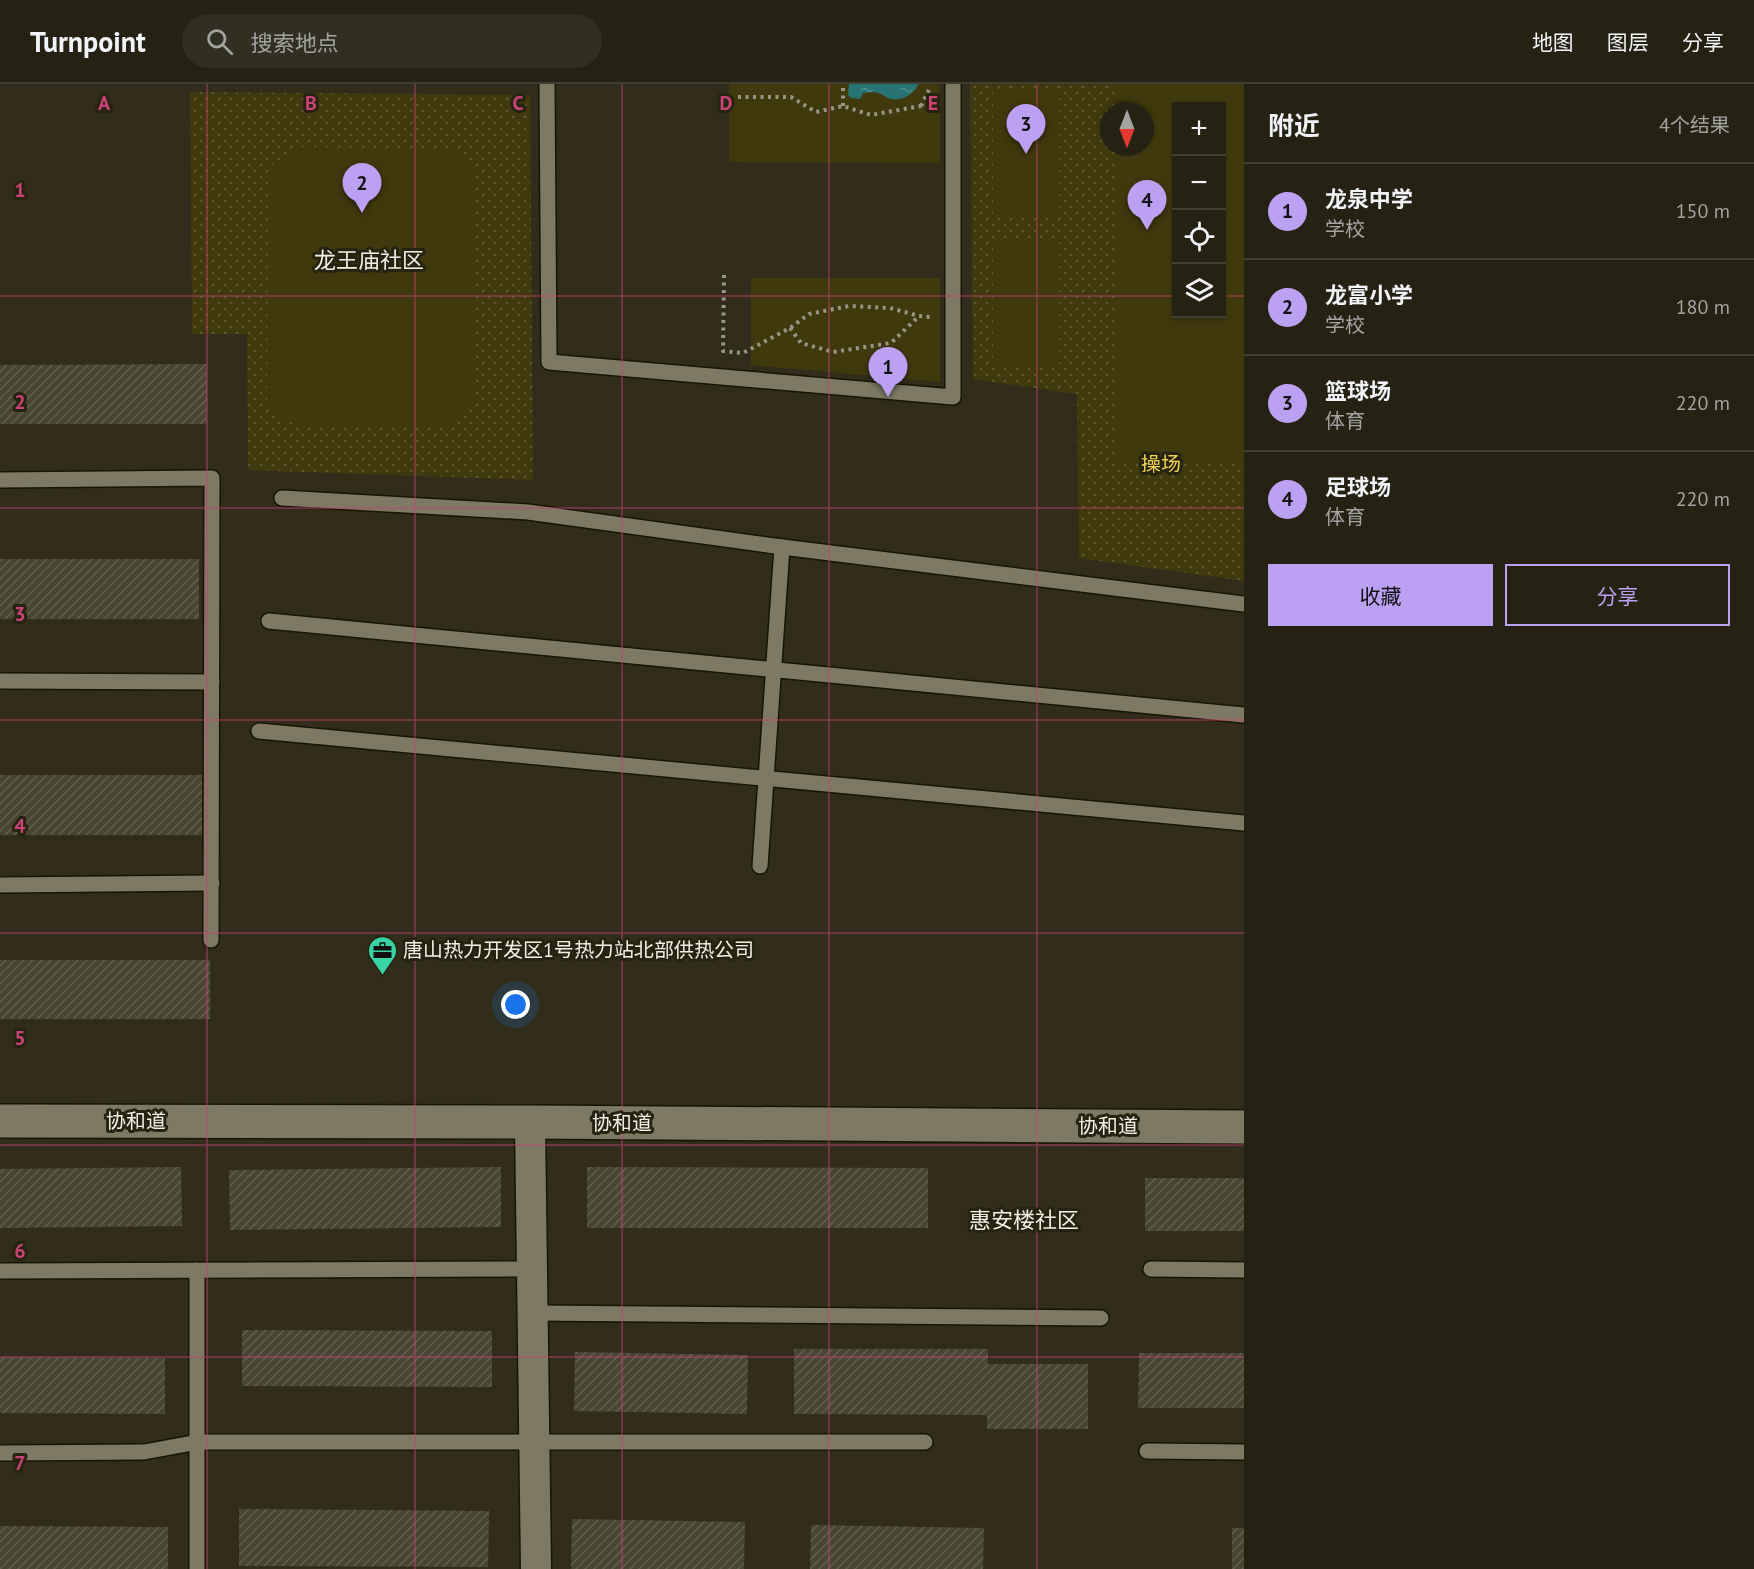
<!DOCTYPE html>
<html lang="zh">
<meta charset="utf-8">
<style>
:root{--surface:#252214;--page:#312f22;--text:#f1f3f6;--muted:#a3a4a0;--line:#423f34;--accent:#bca0f2}
body{margin:0;font-family:"PT Sans","Noto Sans SC",sans-serif;background:var(--page);color:var(--text)}
.controls{position:absolute;right:18px;top:18px;display:grid;overflow:hidden;border-radius:0px;box-shadow:0 2px 4px #0004}
.controls button{width:54px;height:54px;display:grid;place-items:center;padding:0;border:0;border-bottom:2px solid var(--line);background:var(--surface);color:var(--text);font:30px sans-serif}
.compass{position:absolute;left:1100px;top:18px;width:54px;height:54px;border-radius:50%;background:var(--surface);box-shadow:0 2px 4px #0004;rotate:180deg}
.you{position:absolute;left:516px;top:921px;width:21px;height:21px;margin:-15px;border:4px solid #fff;border-radius:50%;background:#1a73e8;box-shadow:0 0 0 9px #1a73e833}
.badge{display:grid;place-items:center;width:39px;height:39px;border-radius:50%;background:var(--accent);color:#111;font-size:20px;font-weight:700}
.pin{position:absolute;translate:-50% -50px;filter:drop-shadow(0 2px 3px #0008)}
.pin::after{content:'';position:absolute;top:32px;width:21px;height:18px;background:inherit;clip-path:polygon(0 0,100% 0,50% 100%)}
.list{margin:0;padding:0;list-style:none}
h2{display:flex;justify-content:space-between;align-items:center;height:78px;margin:0;padding:0 24px;font-size:26px}
h2 small{font-size:20px;font-weight:400;color:var(--muted)}
.list li{display:grid;grid-template-columns:39px 1fr auto;gap:18px;align-items:center;box-sizing:border-box;height:96px;padding:0 24px;border-top:2px solid var(--line)}
.list b{display:block;font-size:22px;white-space:nowrap}
.list p{margin:0;font-size:20px;white-space:nowrap;color:var(--muted)}
.list em{font-size:20px;font-style:normal;color:var(--muted)}
.actions{display:flex;gap:12px;padding:18px 24px}
.actions a{flex:1;padding:14px 0;border:2px solid var(--accent);border-radius:0px;text-align:center;font-size:21px;color:var(--accent)}
.actions .main{background:var(--accent);color:#111}
.icon{flex:none;width:33px;height:33px;fill:none;stroke:currentColor;stroke-width:2;stroke-linecap:round;stroke-linejoin:round}
.map{position:relative;flex:none;width:1244px;height:1485px;overflow:hidden}
header{display:flex;align-items:center;gap:36px;box-sizing:border-box;height:84px;padding:0 30px;background:var(--surface);border-bottom:2px solid var(--line)}
header strong{font-size:28px}
nav{display:flex;gap:33px;margin-inline-start:auto;font-size:21px}
.search{width:420px;height:54px;background:var(--page);display:flex;align-items:center;gap:15px;box-sizing:border-box;padding:0 21px;border-radius:33px;color:var(--muted);font-size:22px}
main{display:flex}
aside{flex:1;background:var(--surface)}
.map>svg:first-child{display:block}
.park{fill:url(#park-dots);fill-rule:evenodd}
.garden{fill:#41390e;fill-rule:evenodd}
.water{fill:url(#water-ripples)}
.building{fill:url(#building-hatch)}
.lines{fill:none;stroke-linecap:round;stroke-linejoin:round}
.lane-casing{stroke:#191504;stroke-width:18}
.street-casing{stroke:#191504;stroke-width:33}
.secondary-casing{stroke:#191504;stroke-width:36}
.path{stroke:#999687;stroke-width:4;stroke-dasharray:3 4.5;stroke-linecap:butt}
.lane{stroke:#7d7963;stroke-width:15}
.street{stroke:#7d7963;stroke-width:30}
.secondary{stroke:#7d7963;stroke-width:33}
.grid{fill:none;stroke:#cb4376;stroke-width:1.5;stroke-opacity:0.55}
.labels{text-anchor:middle;stroke-width:6;stroke-linejoin:round;paint-order:stroke}
.park-label{font-size:20px;fill:#f0d551;stroke:#272311}
.poi-label{font-size:20px;fill:#f1efe3;stroke:#272311;text-anchor:start}
.street-label{font-size:20px;fill:#f1efe3;stroke:#272311}
.quarter-label{font-size:22px;fill:#f1efe3;stroke:#272311}
.grid-label{font-size:20px;text-anchor:middle;font-weight:bold;fill:#cb4376;stroke:#272311;stroke-width:6;stroke-linejoin:round;paint-order:stroke}
</style>
<header>
<strong>Turnpoint</strong>
<div class="search"><svg class="icon" aria-label="search" viewBox="0 0 24 24"><circle cx="10" cy="10" r="6"/><path d="M15 15l6 6"/></svg>搜索地点</div>
<nav><a>地图</a><a>图层</a><a>分享</a></nav>
</header>
<main>
<div class="map">
<svg width="1244" height="1485" viewBox="0 0 1244 1485">
<defs>
<pattern id="park-dots" width="8" height="8" patternUnits="userSpaceOnUse" patternTransform="scale(1.5)"><rect width="8" height="8" fill="#41390e"/><path d="M2 2h.1M6 6h.1" fill="none" stroke="#5d5631" stroke-width="1.8" stroke-linecap="round"/></pattern>
<pattern id="water-ripples" width="26" height="14" patternUnits="userSpaceOnUse" patternTransform="scale(1.5)"><rect width="26" height="14" fill="#287374"/><path d="M2 4q2-2 4 0t4 0M15 11q2-2 4 0t4 0" fill="none" stroke="#528e8e"/></pattern>
<pattern id="building-hatch" width="6" height="6" patternUnits="userSpaceOnUse" patternTransform="scale(1.5)"><rect width="6" height="6" fill="#494531"/><path d="M-1 1l2-2M0 6l6-6M5 7l2-2" fill="none" stroke="#64604f"/></pattern>
</defs>
<rect width="100%" height="100%" fill="#312d1a"/>
<g class="park">
<path d="M970,0H1244V497L1079,474L1077,310L973,295ZM1176,22H1222V230H1176ZM1109,27H1145V63H1109Z"/>
<path d="M190,8L530,11L533,396L248,386L247,250H192Z"/>
</g>
<g class="garden">
<path d="M729,0H940V79L729,78Z"/>
<path d="M1117,0H1244V378H1118L1117,63H1145V27H1117ZM1176,22H1222V230H1176Z"/>
<rect x="993" y="5" width="66" height="129"/>
<path d="M295,63L453,65L475,89L476,316L455,340L297,342L267,324L268,85Z"/>
<rect x="993" y="154" width="66" height="129"/>
<path d="M751,194H940V298L751,281Z"/>
</g>
<path class="water" d="M849,0H919C913,10 904,17 891,15C886,14 883,10 878,9C874,7 868,9 863,9L860,15L851,14L848,11Z"/>
<g class="building">
<path d="M207,280V340H0V281Z"/>
<rect x="0" y="475" width="199" height="60"/>
<rect x="0" y="691" width="202" height="60"/>
<rect x="0" y="876" width="210" height="59"/>
<path d="M181,1083L182,1142L0,1144V1085Z"/>
<path d="M501,1083V1143L230,1146L229,1086Z"/>
<path d="M587,1083L928,1084V1144H587Z"/>
<rect x="1145" y="1094" width="99" height="53"/>
<path d="M242,1246L492,1247V1303L242,1302Z"/>
<path d="M794,1265H988V1280H1088V1345H987V1331L794,1330Z"/>
<path d="M575,1268L748,1271L747,1330L574,1327Z"/>
<path d="M1139,1269H1244V1324H1138Z"/>
<path d="M0,1273L165,1274V1330L0,1329Z"/>
<path d="M239,1425L489,1427L488,1483L239,1482Z"/>
<path d="M572,1435L745,1438L744,1485H571Z"/>
<path d="M811,1441L984,1444L983,1485H810Z"/>
<path d="M0,1442L168,1443V1485H0Z"/>
<rect x="1232" y="1444" width="12" height="41"/>
</g>
<g class="lines">
<defs>
<g id="lane">
<path d="M547,0L549,278L953,313V0"/>
<path d="M0,396L212,394L211,856"/>
<path d="M282,414L528,428L782,463L1244,520"/>
<path d="M269,537L1244,631"/>
<path d="M0,597L212,598"/>
<path d="M259,647L1244,739"/>
<path d="M760,782L782,463"/>
<path d="M0,801L212,799"/>
<path d="M1151,1185L1244,1186"/>
<path d="M197,1186V1485"/>
<path d="M0,1187L532,1185"/>
<path d="M533,1229L1101,1234"/>
<path d="M1147,1367L1244,1368"/>
<path d="M0,1369L144,1368L198,1358H925"/>
</g>
<path id="street" d="M530,1038L536,1485"/>
<path id="secondary" d="M0,1037L530,1038L1244,1043"/>
</defs>
<use href="#lane" class="lane-casing"/>
<use href="#street" class="street-casing"/>
<use href="#secondary" class="secondary-casing"/>
<g class="path">
<path d="M738,13H791L816,28L843,22L871,31L921,22H931"/>
<path d="M843,22V0"/>
<path d="M921,22L929,6"/>
<path d="M724,191L723,267L743,269L790,244L809,230L849,222L890,224L919,232L931,233"/>
<path d="M790,244L801,259L833,268L891,259L918,233"/>
</g>
<use href="#lane" class="lane"/>
<use href="#street" class="street"/>
<use href="#secondary" class="secondary"/>
</g>
<path class="grid" d="M207,0V1485M415,0V1485M622,0V1485M829,0V1485M1037,0V1485M0,212H1176M1222,212H1244M0,424H1244M0,636H1244M0,849H1244M0,1061H1244M0,1273H1244"/>
<defs>
<symbol id="office-pin" viewBox="-11 -11 22 30"><path d="M0 17L-7.5 6A9.5 9.5 0 1 1 7.5 6Z" fill="#39d4a5" stroke="#272311"/><path d="M-6-3h4V-5.5h4V-3h4V5H-6ZM-1-4.5V-3h2v-1.5ZM-6 0V1H6V0Z" fill="#111"/></symbol>
</defs>
<g fill-rule="evenodd">
<use href="#office-pin" x="366" y="850" width="33" height="45"/>
</g>
<g class="labels">
<g class="park-label">
<text x="1161" y="387">操场</text>
</g>
<g class="poi-label">
<text x="403" y="873">唐山热力开发区1号热力站北部供热公司</text>
</g>
<g class="street-label">
<text x="136" y="1044">协和道</text>
<text x="622" y="1046">协和道</text>
<text x="1108" y="1049">协和道</text>
</g>
<g class="quarter-label">
<text x="369" y="184">龙王庙社区</text>
<text x="1024" y="1144">惠安楼社区</text>
</g>
</g>
<g class="grid-label">
<text x="104" y="26">A</text>
<text x="311" y="26">B</text>
<text x="518" y="26">C</text>
<text x="726" y="26">D</text>
<text x="933" y="26">E</text>
<text x="20" y="113">1</text>
<text x="20" y="325">2</text>
<text x="20" y="537">3</text>
<text x="20" y="749">4</text>
<text x="20" y="961">5</text>
<text x="20" y="1174">6</text>
<text x="20" y="1386">7</text>
</g>
</svg>
<div class="controls">
<button>+</button>
<button>−</button>
<button><svg class="icon" aria-label="locate" viewBox="0 0 24 24"><circle cx="12" cy="12" r="6"/><path d="M12 2v4M12 18v4M2 12h4M18 12h4"/></svg></button>
<button><svg class="icon" aria-label="layers" viewBox="0 0 24 24"><path d="M12 4l9 5-9 5-9-5zM3 14l9 5 9-5"/></svg></button>
</div>
<svg class="compass" viewBox="-18 -18 36 36"><path d="M0-13l5 13h-10z" fill="#e53935"/><path d="M0 13l5-13h-10z" fill="#a3a4a0"/></svg>
<div class="you"></div>
<div class="pin badge" style="left:888px;top:313px">1</div>
<div class="pin badge" style="left:362px;top:129px">2</div>
<div class="pin badge" style="left:1026px;top:70px">3</div>
<div class="pin badge" style="left:1147px;top:146px">4</div>
</div>
<aside>
<h2>附近<small>4个结果</small></h2>
<ul class="list">
<li><span class="badge">1</span><div><b>龙泉中学</b><p>学校</p></div><em>150 m</em></li>
<li><span class="badge">2</span><div><b>龙富小学</b><p>学校</p></div><em>180 m</em></li>
<li><span class="badge">3</span><div><b>篮球场</b><p>体育</p></div><em>220 m</em></li>
<li><span class="badge">4</span><div><b>足球场</b><p>体育</p></div><em>220 m</em></li>
</ul>
<div class="actions"><a class="main">收藏</a><a>分享</a></div>
</aside>
</main>
